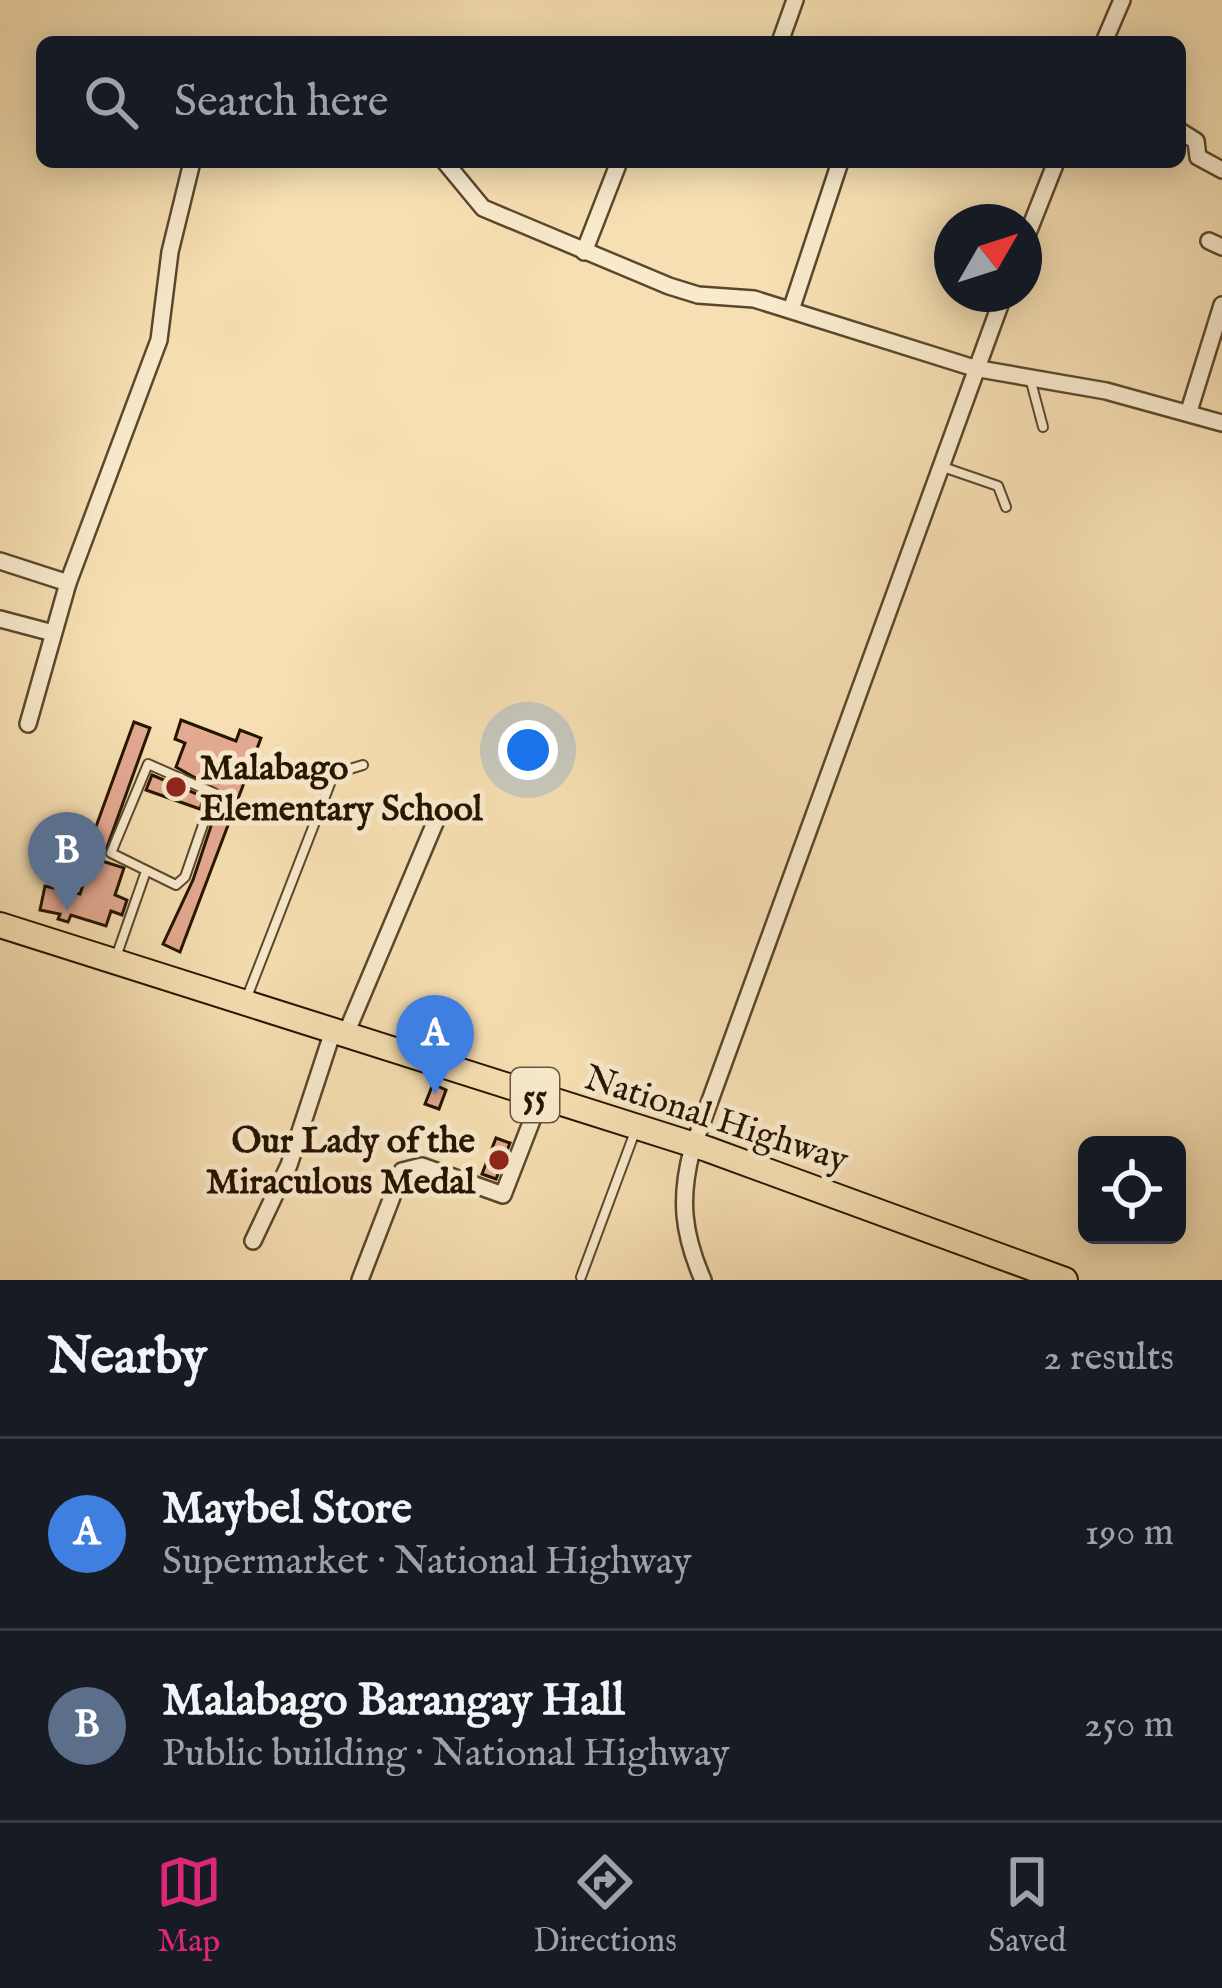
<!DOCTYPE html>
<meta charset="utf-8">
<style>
:root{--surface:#171b24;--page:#242831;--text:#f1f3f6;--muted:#9ea1a6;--line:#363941;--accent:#db2777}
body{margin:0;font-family:"IM FELL English",serif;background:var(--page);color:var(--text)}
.controls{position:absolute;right:36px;bottom:36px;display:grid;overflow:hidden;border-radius:18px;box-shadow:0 6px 30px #0003}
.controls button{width:108px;height:108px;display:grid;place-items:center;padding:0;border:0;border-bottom:3px solid var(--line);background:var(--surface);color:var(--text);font:60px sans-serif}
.compass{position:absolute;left:934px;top:204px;width:108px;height:108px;border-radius:50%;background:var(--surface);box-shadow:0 6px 30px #0003;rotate:51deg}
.you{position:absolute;left:528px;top:750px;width:42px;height:42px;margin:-30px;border:9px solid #fff;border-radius:50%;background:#1a73e8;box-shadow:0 0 0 18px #1a73e833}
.badge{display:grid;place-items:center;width:78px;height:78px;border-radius:50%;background:var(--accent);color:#fff;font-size:39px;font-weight:700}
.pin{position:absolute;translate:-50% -99px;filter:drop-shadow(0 3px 6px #0008)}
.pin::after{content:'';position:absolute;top:63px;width:42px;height:36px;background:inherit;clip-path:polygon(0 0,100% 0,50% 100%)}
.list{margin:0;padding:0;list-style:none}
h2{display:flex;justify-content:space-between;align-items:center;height:156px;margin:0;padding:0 48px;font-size:51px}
h2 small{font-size:39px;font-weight:400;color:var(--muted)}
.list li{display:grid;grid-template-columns:78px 1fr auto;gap:36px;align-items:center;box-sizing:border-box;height:192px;padding:0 48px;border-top:3px solid var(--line)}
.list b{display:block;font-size:45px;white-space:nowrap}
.list p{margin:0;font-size:39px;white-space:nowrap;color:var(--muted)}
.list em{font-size:39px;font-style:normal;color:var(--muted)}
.icon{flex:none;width:66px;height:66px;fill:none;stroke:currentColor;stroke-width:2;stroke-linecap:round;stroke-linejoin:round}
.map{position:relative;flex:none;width:1222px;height:1280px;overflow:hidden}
.search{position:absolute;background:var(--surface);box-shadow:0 6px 30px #0003;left:36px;right:36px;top:36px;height:132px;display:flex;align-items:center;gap:30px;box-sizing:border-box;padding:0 42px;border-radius:18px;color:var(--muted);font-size:45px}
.sheet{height:540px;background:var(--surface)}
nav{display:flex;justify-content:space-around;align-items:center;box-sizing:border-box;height:168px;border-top:3px solid var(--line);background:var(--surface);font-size:33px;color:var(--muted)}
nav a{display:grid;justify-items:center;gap:6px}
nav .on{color:var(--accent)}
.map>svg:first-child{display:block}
.building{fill:#e4aa92;stroke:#261400;stroke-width:3}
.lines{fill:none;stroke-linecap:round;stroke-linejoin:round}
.service-casing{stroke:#5a472c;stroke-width:12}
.minor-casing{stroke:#5a472c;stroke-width:20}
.trunk-casing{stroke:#261400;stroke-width:28}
.service{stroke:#f9eacd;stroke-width:8}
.minor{stroke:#f9eacd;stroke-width:15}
.trunk{stroke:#f6dfb2;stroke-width:24}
.poi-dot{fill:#8f2418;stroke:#f9eacd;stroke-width:4.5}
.labels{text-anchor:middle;stroke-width:10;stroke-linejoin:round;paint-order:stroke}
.shield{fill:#f9eacd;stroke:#65543e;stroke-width:3}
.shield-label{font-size:33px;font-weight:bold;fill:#261400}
.poi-label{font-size:36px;font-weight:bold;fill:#261400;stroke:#f9eacd;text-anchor:start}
.street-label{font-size:36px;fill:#261400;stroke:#f9eacd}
</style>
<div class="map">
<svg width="1222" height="1280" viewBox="0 0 1222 1280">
<rect width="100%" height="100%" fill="#f6dfb2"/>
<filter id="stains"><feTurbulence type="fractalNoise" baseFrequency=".00167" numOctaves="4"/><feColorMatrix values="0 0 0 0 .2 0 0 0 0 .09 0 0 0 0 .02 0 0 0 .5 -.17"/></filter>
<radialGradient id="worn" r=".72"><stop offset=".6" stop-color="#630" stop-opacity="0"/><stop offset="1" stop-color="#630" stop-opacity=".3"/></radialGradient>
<g class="building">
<path d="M181,720L236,741L240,730L261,738L180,952L163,944L193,880L222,793L176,767L185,743L175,739Z"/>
<path d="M134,722L150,728L102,861L124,868L115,895L127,900L122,915L111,911L106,926L71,915L68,922L58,919L60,914L40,910L45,886L80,894L92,856L86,854Z"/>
<path d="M152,775L204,797L200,809L146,790Z"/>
<path d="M433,1084L446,1090L439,1109L425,1104Z"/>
<path d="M496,1138L510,1143L496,1179L482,1174Z"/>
</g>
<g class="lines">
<defs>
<g id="service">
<path d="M1030,378L1043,427"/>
<path d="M943,467L998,486L1006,507"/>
<path d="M148,764L214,793L185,877L176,885L111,853Z"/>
<path d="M116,957L145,874"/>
<path d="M247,997L331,781L337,773L363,765"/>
<path d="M581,1277L636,1129"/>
</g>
<g id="minor">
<path d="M780,42L795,0"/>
<path d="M1104,42L1122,0"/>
<path d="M1180,131L1196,141L1198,157L1222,170"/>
<path d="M445,162L483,208L669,286L698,295L754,299L974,368L1106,391L1222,423"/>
<path d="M1209,241L1222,247"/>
<path d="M1024,243L1056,162"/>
<path d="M584,252L619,162"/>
<path d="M791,310L840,162"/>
<path d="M1189,411L1222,305"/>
<path d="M0,561L68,583"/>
<path d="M0,619L53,633"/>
<path d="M28,724L68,583L159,340L170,252L192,162"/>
<path d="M345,1036L437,818"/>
<path d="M253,1241L289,1165L333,1031"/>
<path d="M360,1280L402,1171L422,1166L503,1195L541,1097"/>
<path d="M703,1280C683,1234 679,1199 692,1150L1004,294"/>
</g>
<path id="trunk" d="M0,925L707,1149L1065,1280"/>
</defs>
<use href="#service" class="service-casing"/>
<use href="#minor" class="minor-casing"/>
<use href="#trunk" class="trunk-casing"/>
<use href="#service" class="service"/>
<use href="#minor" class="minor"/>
<use href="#trunk" class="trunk"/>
</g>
<g class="poi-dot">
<circle cx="176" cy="787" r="12"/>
<circle cx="499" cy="1160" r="12"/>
</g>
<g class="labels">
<rect class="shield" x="511" y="1068" width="48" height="54" rx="9"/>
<g class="shield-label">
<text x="535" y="1107">55</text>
</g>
<g class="poi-label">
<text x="200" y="779">Malabago<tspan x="200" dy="41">Elementary School</tspan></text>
<text x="475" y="1152" text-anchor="end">Our Lady of the<tspan x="475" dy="41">Miraculous Medal</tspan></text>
</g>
<g class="street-label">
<text transform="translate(717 1117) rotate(18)" y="13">National Highway</text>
</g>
</g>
<rect width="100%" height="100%" filter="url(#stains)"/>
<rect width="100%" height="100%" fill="url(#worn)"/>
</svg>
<div class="controls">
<button><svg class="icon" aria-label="locate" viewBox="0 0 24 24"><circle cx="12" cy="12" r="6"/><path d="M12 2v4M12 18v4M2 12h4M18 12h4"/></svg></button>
</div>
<svg class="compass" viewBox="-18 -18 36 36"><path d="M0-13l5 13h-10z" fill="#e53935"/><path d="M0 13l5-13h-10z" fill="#9ea1a6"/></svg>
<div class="you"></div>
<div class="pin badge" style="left:435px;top:1094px;background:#3f7fe0">A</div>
<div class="pin badge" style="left:67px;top:911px;background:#5c6f8a">B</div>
<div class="search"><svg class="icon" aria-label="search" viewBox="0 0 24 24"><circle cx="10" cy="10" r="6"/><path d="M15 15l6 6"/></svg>Search here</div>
</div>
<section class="sheet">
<h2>Nearby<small>2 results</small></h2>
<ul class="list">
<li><span class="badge" style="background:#3f7fe0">A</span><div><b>Maybel Store</b><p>Supermarket · National Highway</p></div><em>190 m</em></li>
<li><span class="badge" style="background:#5c6f8a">B</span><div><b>Malabago Barangay Hall</b><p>Public building · National Highway</p></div><em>250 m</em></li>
</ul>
</section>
<nav>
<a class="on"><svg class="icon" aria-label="map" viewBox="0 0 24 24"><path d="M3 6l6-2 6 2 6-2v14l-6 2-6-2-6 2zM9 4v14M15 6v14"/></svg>Map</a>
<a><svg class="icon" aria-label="directions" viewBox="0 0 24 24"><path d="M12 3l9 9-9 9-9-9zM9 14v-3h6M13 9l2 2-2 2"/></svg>Directions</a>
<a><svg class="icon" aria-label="saved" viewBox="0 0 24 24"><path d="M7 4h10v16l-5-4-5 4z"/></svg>Saved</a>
</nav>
